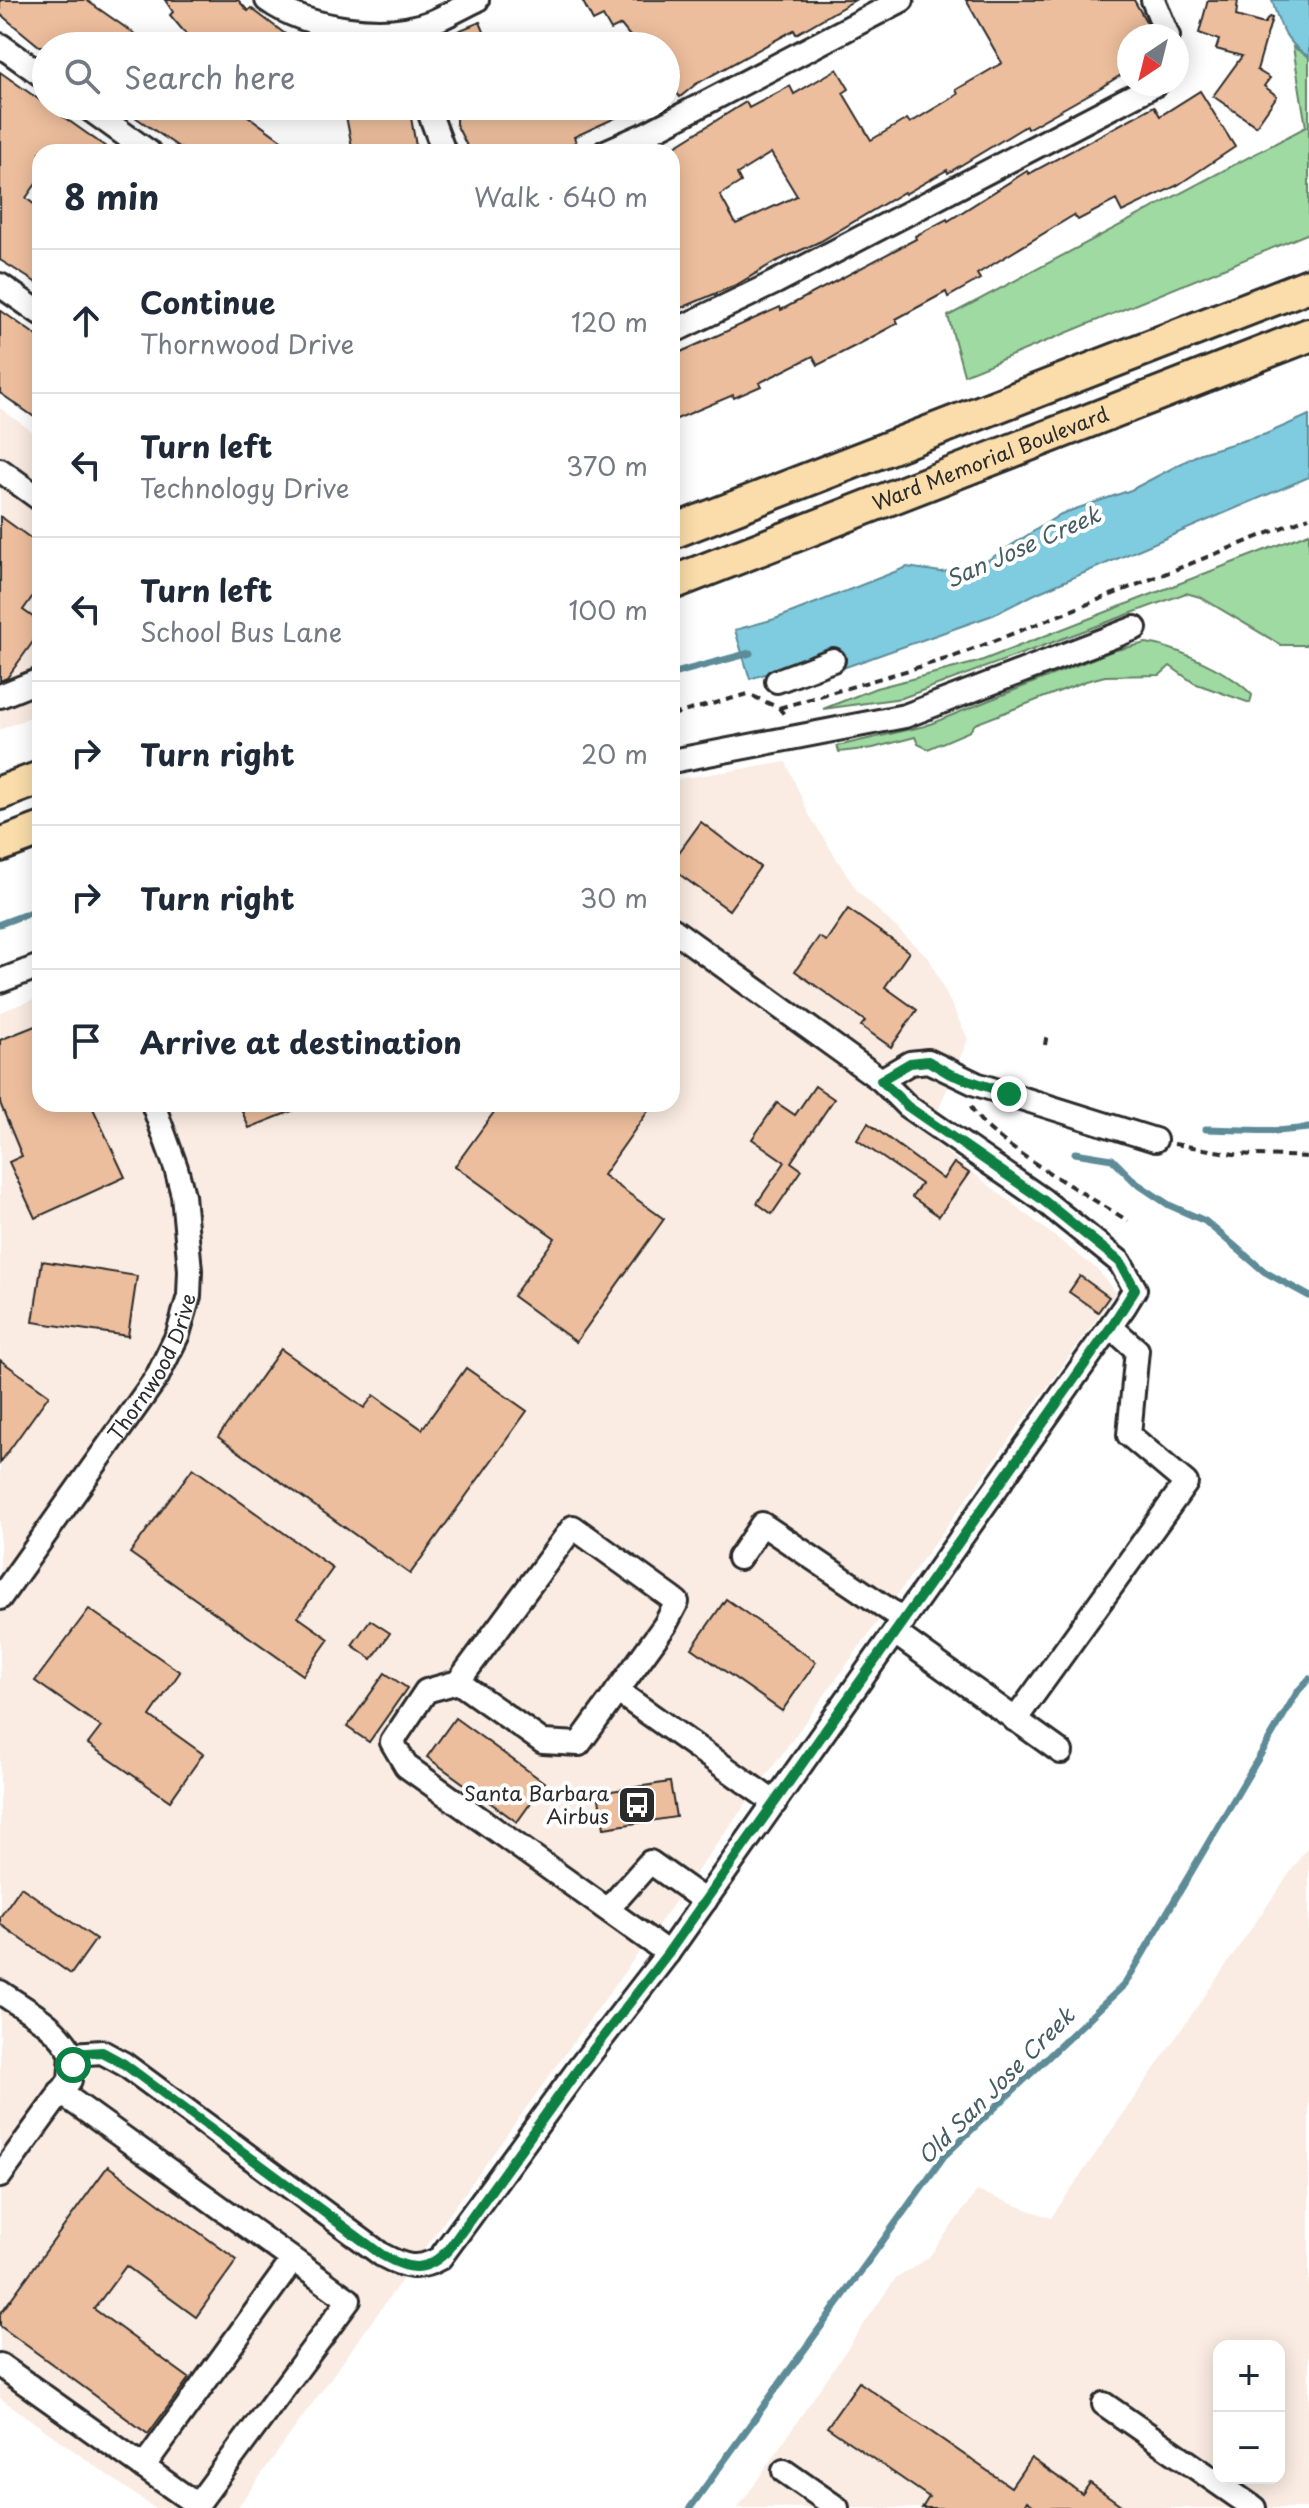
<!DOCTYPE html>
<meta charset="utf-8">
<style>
:root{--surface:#fff;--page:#f2f2f3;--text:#1f2937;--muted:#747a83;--line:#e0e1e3}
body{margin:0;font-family:"Playpen Sans",sans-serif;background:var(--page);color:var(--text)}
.controls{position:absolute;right:24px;bottom:24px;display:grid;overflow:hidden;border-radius:16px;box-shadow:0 4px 20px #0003}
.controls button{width:72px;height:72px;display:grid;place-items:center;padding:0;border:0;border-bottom:2px solid var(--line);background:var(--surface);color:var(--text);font:40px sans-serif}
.compass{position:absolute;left:1117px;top:24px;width:72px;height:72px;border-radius:50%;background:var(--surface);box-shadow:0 4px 20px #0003;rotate:215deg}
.stop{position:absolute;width:24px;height:24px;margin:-18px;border:6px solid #0b8043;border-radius:50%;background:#fff}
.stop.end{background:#0b8043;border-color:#fff;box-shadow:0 2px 8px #0008}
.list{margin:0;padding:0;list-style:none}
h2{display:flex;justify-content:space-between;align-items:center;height:104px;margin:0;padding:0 32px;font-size:34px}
h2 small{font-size:26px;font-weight:400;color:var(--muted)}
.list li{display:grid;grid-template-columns:52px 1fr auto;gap:24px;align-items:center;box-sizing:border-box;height:144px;padding:0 32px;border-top:2px solid var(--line)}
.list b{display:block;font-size:30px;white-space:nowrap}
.list p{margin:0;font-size:26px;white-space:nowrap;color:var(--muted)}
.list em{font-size:26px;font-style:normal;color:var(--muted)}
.icon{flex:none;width:44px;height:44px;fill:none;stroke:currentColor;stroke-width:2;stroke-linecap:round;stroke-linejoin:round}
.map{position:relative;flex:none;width:1309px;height:2508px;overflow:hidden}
.search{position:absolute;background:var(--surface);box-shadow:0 4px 20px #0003;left:32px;top:32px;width:648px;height:88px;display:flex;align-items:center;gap:20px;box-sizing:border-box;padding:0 28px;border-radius:44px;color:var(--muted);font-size:30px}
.panel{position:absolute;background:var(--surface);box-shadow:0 4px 20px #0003;left:32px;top:144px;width:648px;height:968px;border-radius:24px}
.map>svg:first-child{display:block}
.built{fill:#faece2;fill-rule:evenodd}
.green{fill:#9edaa1;stroke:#648266;stroke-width:2}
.water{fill:#7fcbdf;stroke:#5d8b97;stroke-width:2}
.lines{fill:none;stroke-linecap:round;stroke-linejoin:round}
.stream{stroke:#5d8b97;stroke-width:7}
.building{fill:#edbe9d;stroke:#2b2b2b;stroke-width:2;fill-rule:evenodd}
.minor-casing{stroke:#2b2b2b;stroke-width:28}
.highway-casing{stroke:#2b2b2b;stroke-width:38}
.path{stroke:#2b2b2b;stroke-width:4;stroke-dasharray:8 6;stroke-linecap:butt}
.minor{stroke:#fff;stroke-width:22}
.highway{stroke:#fbddab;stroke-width:32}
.route{stroke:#0b8043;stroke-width:10}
.labels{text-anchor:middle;stroke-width:8;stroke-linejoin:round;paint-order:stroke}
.street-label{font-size:20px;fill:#2b2b2b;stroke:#fff}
.poi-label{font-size:20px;fill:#2b2b2b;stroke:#fff;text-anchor:end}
.water-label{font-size:22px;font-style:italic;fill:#445b61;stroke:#fff}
</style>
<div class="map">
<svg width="1309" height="2508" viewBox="0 0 1309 2508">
<rect width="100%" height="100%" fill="#fff"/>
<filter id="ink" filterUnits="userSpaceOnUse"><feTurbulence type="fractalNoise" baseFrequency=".0125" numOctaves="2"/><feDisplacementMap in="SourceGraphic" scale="16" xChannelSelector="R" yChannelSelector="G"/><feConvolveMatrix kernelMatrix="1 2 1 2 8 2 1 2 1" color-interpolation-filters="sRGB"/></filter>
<g filter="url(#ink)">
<g class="built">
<path d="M0,408L40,437V713L0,730Z"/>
<path d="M786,762L808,813L857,891L929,958L968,1039L927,1137L1098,1270L1116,1292L237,2508H154L0,2398V1012L40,997V1104H672V780Z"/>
<path d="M1309,1845V2508H738L895,2279L928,2258L977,2191L1051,2218ZM1219,2346H1279V2478H1219Z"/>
</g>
<g class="green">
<path d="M1293,47L1309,57V233L964,375L948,316L1306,127Z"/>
<path d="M1309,533V645H1281L1200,597L1186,593L902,698L823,709L876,688L978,662Z"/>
<path d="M1146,643C1176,647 1231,672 1252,695L1250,703L1194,683L1170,666L1160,675L1105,676L1086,681L975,724L970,731L928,749L918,744L915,737L873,748L839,752L837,746L925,726L1112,651Z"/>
</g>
<g class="water">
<path d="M1272,0H1309V57C1286,43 1279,25 1272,0Z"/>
<path d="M1309,415V477L1037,593L993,615L840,669L833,651L750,679L735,630L775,619L907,567L941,572L977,567L1061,514L1131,490L1201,453L1266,434Z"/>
</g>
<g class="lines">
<g class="stream">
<path d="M672,674L750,653"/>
<path d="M0,924L40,909"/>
<path d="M1206,1129L1277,1131L1309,1128"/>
<path d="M1075,1153L1112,1159L1136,1183L1169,1205L1205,1221L1265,1272L1309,1296"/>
<path d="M690,2508L944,2156L1125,1984L1298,1691L1309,1679"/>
</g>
</g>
<g class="building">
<path d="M0,0H86L152,46H39L0,14Z"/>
<path d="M165,0H238L248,11L251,8L301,46H196L170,15L173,12Z"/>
<path d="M582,0H855L796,34L794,30L696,84L680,97L666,80V46H638L621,25L611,30L603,16L593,21Z"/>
<path d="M966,0H1134L1148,25L1129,36V70L1100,88L1027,129L1026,126L948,173L947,170L905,194L904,192L821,241L773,263L738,284L672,312V148L746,102L749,108L790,86L794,94L837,69L849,89L843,93L871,140L907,119L910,123L958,94L956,90L1002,63ZM771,153L797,196L736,224L720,195L741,182L737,174Z"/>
<path d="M1208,0H1238L1236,16L1264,24L1269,17L1272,18L1257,70L1270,78L1264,86L1277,96L1256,126L1213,96L1242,56L1216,49L1219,40L1199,33Z"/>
<path d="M480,22L490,46H424L423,45Z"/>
<path d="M0,72L113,152H40V178L26,198L40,209V285L0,260Z"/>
<path d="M1200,91L1235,147L1178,185L1122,212L1116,200L1078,220L1074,215L977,274L980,279L948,297L946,292L896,319L898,323L861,343L818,365L813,356L759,383L761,386L734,398L733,395L672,421V356L780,307L781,310L916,239L915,236L947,219L948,221L1027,171L1029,174L1154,106L1160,116Z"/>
<path d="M119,106H234L298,152H186Z"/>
<path d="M344,106H409L417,152H353Z"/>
<path d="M479,106H641L574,137L576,142L555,152H470L456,124V117Z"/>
<path d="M0,310L40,338V421L0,393Z"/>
<path d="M0,516L40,545V586L23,610L40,622V632L7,678L0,681Z"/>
<path d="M701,822L760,867L729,910L672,869V862Z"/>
<path d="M848,909L909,952L885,987L917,1010L891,1047L861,1026L865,1021L795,971L819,937L826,941Z"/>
<path d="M40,1024V1104H91L125,1177L35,1218L9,1162L22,1156L0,1103V1040Z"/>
<path d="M815,1086L834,1099L791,1162L802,1170L772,1214L757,1203L785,1162L752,1139L777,1103L795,1115Z"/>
<path d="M239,1104H307V1105L249,1128Z"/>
<path d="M500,1104H653L603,1175L664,1219L576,1342L513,1296L555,1238L455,1166Z"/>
<path d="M868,1123L943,1179L954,1163L969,1173L939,1216L912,1197L921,1184L857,1140Z"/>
<path d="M42,1261L137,1276L128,1336L33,1322Z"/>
<path d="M1080,1276L1109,1297L1098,1312L1069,1292Z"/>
<path d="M281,1349L364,1408L374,1395L422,1429L466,1368L527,1411L410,1574L218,1437Z"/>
<path d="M0,1360L49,1395L0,1463Z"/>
<path d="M193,1468L333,1568L298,1617L329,1639L303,1675L130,1553Z"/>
<path d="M726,1599L816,1662L782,1711L692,1648Z"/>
<path d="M89,1609L180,1672L150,1716L203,1754L170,1801L88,1744L101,1727L35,1681Z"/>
<path d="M370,1620L390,1633L372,1659L352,1645Z"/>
<path d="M385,1673L407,1688L369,1742L347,1727Z"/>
<path d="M455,1718L545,1783L517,1822L427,1757Z"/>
<path d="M670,1782L676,1817L604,1828L598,1793Z"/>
<path d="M21,1887L96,1939L71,1974L0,1924V1917Z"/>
<path d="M108,2166L237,2260L196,2317L126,2266L94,2309L189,2378L148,2434L0,2326V2314Z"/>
<path d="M859,2382L1011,2487L1031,2458L1082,2494L1090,2483L1125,2508H1037L1027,2501L1023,2508H922L929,2497L827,2427Z"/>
</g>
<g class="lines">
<defs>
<g id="minor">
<path d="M267,0C307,29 385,40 432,22C447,16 462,7 477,0"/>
<path d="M1153,0L1168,36"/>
<path d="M0,45L46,78"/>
<path d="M85,106L149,152"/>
<path d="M427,106L444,152"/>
<path d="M605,152L648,133L902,0"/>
<path d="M0,285L40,313"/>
<path d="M672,332L776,282L1156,84"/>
<path d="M0,470L40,499"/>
<path d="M777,681L833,660"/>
<path d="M0,696L40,680"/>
<path d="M672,761L905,716L1135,628"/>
<path d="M0,981L40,966"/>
<path d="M881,1080L910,1063L928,1061L976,1084L1155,1140"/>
<path d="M739,1558L762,1524L904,1620"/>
<path id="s1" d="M0,1598L157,1377L178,1334L189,1296L190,1270L183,1195L176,1168L153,1104"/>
<path d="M895,1633L1061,1752"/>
<path d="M458,1682L543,1742L579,1744L665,1625L677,1602L573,1527L458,1682L426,1691L392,1742L406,1766L668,1953"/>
<path d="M617,1691L775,1803"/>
<path d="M1015,1720L1186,1483L1129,1435L1137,1350L1111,1327"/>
<path d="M609,1908L650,1862L705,1901"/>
<path d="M0,1992C26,2010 57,2025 72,2054L102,2052L124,2064L382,2255C404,2267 418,2271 440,2258L579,2068L668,1953L1124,1307L1135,1289L1120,1262L1043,1200L907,1106L881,1080L672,929"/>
<path d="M0,2176L70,2080L72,2054"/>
<path d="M0,2365L197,2505L349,2300L60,2092"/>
<path d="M1104,2404L1254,2508"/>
<path d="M143,2467L293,2260"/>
<path d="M784,2471L837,2508"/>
</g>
<g id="highway">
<path d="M672,532L1309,285"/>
<path id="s2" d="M672,583L1309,335"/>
<path d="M0,793L40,778"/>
<path d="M0,845L40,830"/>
</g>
</defs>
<use href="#minor" class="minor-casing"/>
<use href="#highway" class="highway-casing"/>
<g class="path">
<path d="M779,708L953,657L1309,517"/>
<path d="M672,715L748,694L779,708L787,718"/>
<path d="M1045,1045L1047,1033"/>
<path d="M971,1106C982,1139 1095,1199 1128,1221"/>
<path d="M1174,1144L1234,1154L1309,1157"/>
</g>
<use href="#minor" class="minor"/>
<use href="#highway" class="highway"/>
</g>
</g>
<g class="lines" filter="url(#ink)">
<path class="route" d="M73,2065L72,2054L102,2052L124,2064L382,2255C410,2271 426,2273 449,2249L579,2068L668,1953L1111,1327L1135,1289L1120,1262L1043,1200L907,1106L881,1080L910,1063L928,1061L950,1074L1009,1094"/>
</g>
<defs>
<symbol id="bus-square" viewBox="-11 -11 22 22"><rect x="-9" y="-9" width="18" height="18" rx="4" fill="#2b2b2b" stroke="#fff"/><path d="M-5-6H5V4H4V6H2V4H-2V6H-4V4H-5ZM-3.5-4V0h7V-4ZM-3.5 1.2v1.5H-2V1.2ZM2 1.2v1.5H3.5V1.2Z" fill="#fff"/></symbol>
</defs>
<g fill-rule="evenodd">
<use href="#bus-square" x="615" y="1783" width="44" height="44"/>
</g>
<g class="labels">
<g class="street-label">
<text dy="7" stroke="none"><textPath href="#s2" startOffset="342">Ward Memorial Boulevard</textPath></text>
<text dy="7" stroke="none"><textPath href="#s1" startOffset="278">Thornwood Drive</textPath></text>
</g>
<g class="poi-label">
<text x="609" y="1801">Santa Barbara<tspan x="609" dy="23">Airbus</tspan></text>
</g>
<g class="water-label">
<text transform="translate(1023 547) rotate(-24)" y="8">San Jose Creek</text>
<text transform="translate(996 2086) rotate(-45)" y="8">Old San Jose Creek</text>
</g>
</g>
</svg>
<div class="controls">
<button>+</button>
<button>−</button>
</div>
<svg class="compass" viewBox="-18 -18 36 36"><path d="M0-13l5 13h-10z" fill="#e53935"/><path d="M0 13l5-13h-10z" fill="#747a83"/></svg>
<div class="stop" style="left:73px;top:2065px"></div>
<div class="stop end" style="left:1009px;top:1094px"></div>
<div class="search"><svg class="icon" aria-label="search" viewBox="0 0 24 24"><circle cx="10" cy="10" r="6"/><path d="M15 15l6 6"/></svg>Search here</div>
<section class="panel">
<h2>8 min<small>Walk · 640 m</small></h2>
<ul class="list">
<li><svg class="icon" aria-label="ahead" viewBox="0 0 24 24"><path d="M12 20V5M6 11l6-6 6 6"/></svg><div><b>Continue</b><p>Thornwood Drive</p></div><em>120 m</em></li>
<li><svg class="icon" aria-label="left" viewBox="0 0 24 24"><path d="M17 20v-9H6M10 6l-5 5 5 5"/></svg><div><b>Turn left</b><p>Technology Drive</p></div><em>370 m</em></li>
<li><svg class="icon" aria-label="left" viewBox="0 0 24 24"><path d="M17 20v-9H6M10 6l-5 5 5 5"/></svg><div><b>Turn left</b><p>School Bus Lane</p></div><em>100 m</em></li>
<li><svg class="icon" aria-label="right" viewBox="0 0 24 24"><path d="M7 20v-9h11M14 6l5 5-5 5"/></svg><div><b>Turn right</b></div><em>20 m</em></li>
<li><svg class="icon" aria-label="right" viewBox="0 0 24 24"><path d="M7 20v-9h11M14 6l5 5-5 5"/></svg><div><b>Turn right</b></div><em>30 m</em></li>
<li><svg class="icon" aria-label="arrive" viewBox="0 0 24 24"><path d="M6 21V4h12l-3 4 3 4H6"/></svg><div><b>Arrive at destination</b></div></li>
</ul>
</section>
</div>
